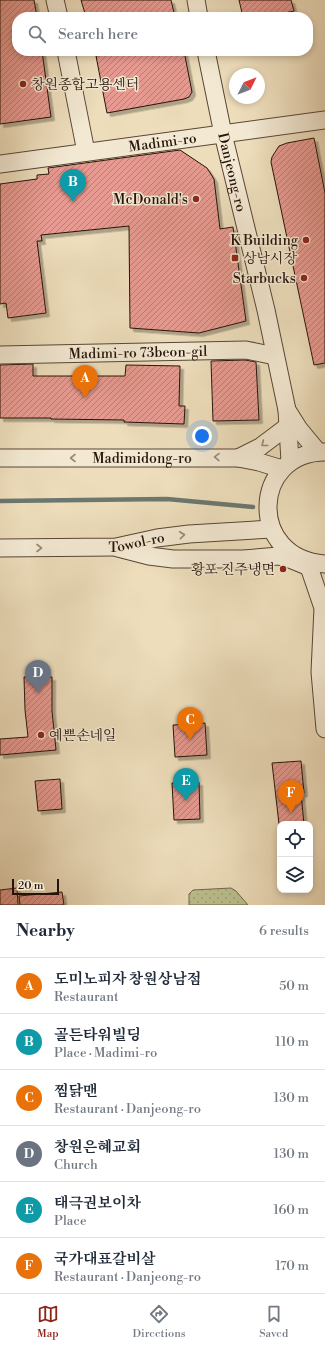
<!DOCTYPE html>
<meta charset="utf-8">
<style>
:root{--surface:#fff;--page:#f2f2f3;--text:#1f2937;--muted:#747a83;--line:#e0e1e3;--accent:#8f2418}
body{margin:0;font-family:"Libre Bodoni","Noto Serif KR",serif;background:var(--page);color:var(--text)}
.controls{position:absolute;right:12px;bottom:12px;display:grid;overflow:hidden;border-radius:8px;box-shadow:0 2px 6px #0003}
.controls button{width:36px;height:36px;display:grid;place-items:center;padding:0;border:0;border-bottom:1px solid var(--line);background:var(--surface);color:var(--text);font:20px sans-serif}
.compass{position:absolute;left:229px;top:68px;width:36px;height:36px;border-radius:50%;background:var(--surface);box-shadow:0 2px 6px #0003;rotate:48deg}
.scale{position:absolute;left:12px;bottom:10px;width:47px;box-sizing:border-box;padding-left:4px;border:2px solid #261309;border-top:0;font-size:11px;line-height:14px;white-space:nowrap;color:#261309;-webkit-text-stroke:3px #f3e9d3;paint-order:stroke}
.you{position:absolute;left:202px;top:436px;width:14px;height:14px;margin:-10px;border:3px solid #fff;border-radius:50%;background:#1a73e8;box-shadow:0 0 0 6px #1a73e833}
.badge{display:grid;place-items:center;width:26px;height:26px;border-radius:50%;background:var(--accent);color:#fff;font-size:13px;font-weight:700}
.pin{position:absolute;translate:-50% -33px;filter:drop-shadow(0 1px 2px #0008)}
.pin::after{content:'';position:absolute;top:21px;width:14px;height:12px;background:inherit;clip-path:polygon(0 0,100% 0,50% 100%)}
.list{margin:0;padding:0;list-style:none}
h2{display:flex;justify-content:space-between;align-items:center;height:52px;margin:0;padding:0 16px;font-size:17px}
h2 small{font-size:13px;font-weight:400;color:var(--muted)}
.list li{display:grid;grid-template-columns:26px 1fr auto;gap:12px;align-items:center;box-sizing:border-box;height:56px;padding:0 16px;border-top:1px solid var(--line)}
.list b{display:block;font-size:15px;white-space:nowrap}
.list p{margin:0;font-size:13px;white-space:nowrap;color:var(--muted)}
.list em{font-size:13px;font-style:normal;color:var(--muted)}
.icon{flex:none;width:22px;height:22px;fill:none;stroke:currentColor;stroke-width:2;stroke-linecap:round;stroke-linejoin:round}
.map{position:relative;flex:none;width:325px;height:905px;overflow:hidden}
.search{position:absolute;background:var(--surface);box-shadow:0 2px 6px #0003;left:12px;right:12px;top:12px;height:44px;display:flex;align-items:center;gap:10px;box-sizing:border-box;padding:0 14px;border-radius:16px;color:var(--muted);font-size:15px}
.sheet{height:388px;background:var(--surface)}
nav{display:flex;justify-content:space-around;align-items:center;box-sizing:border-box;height:56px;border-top:1px solid var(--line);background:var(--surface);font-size:11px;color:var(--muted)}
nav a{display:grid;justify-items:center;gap:2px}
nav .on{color:var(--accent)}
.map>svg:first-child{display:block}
.grass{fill:url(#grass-dots);stroke:#706a4c}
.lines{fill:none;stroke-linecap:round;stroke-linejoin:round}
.stream{stroke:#6b786f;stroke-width:4.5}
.building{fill:url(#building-hatch);stroke:#261309;filter:url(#shadow)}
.minor-casing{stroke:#584636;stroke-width:19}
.minor{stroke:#f3e9d3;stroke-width:17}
.oneway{stroke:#978978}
.poi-dot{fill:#8f2418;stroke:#f3e9d3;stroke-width:1.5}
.labels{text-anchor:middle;stroke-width:3;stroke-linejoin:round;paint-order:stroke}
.poi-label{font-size:14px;fill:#261309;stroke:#f3e9d3;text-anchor:end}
.street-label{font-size:14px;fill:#261309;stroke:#f3e9d3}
</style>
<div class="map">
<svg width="325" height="905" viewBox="0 0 325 905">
<defs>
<pattern id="grass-dots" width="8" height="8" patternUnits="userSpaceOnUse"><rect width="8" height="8" fill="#bbc08e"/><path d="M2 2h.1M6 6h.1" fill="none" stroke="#a1a479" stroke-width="1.8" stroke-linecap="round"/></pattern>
<pattern id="building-hatch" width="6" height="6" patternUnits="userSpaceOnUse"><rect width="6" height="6" fill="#e69a91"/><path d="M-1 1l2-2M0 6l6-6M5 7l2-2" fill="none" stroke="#ba7c75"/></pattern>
<filter id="shadow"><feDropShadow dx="3.5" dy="3.5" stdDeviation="0" flood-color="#0004"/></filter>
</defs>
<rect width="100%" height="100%" fill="#edddbb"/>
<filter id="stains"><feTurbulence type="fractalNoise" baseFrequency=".005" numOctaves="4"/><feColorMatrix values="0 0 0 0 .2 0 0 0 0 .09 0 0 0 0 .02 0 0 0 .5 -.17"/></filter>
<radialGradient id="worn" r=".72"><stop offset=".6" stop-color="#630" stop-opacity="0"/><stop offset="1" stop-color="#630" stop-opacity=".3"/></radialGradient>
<path class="grass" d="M231,888L236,891L248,905H189V894L193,890Z"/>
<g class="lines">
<path class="stream" d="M0,501L167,499L253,507"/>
</g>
<g class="building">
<path d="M0,0H34L37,17H17V51H42L51,117L0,124Z"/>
<path d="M81,0H171L175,17H86Z"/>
<path d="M239,0H291L294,11L266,17H243Z"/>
<path d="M122,51H184L192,92L189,97L184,99L107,113L96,56Z"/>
<path d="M314,138L325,193V363L314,365L271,162L272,157L279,146L287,143Z"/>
<path d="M180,150L207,168L214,179L220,229L233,227L246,321L199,333L130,328L129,226L41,235L42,241H37L46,313L8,318L6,303L0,304V184L37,179V175L49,174L48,168Z"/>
<path d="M245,360L256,362L259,420L213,421L211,361Z"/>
<path d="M33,364V376H125L126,365L180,366L179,406H185L184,424L124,422V420L51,419V418H0V365Z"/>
<path d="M24,677H52V711L56,750L0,755V739L28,737L25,710Z"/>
<path d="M205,723L207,755L175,757L173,725Z"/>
<path d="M301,761L304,793L301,794L304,824H279L272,763Z"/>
<path d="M60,779L62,809L38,811L35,781Z"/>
<path d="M199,782L200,819L174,820L172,783Z"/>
<path d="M17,888L18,905H0V890Z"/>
<path d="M62,892L64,905H20L19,896Z"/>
</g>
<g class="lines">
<defs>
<g id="minor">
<path d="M55,0L59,17"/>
<path d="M196,0L199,17"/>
<path d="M66,51L86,152"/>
<path id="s1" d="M206,51L223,134L266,310L287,410L290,462"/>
<path id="s2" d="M0,164L325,120"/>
<path id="s3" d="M0,355L246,350L275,356"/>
<path d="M287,410L299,429L318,452"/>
<path d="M325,452C251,452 247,559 325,564"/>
<path id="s4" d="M0,458H238L259,462L282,469"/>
<path d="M238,458L260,447L288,426"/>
<path id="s5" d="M0,548L116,547L157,538L189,534L272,529"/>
<path d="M118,548L149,556L173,559H243L279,556L292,560L309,567"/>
<path d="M307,561L323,608L320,672L325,729"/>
</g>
</defs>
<use href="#minor" class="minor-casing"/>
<use href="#minor" class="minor"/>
</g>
<defs><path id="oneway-chevron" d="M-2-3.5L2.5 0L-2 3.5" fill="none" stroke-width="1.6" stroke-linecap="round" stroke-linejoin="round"/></defs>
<g class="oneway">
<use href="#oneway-chevron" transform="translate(264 444) rotate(142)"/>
<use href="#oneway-chevron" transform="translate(217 457) rotate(-179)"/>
<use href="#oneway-chevron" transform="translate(73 458) rotate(180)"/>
<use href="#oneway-chevron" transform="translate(182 535) rotate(-6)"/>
<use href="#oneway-chevron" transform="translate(39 548)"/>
</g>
<g class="poi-dot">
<circle cx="23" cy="84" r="4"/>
<circle cx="196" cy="199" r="4"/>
<circle cx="306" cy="240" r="4"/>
<rect x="231" y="254" width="8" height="8" rx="2"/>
<circle cx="304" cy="278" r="4"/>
<circle cx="283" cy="569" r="4"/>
<circle cx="41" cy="735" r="4"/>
</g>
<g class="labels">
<g class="poi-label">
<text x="31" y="89" text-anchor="start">창원종합고용센터</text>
<text x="188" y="204">McDonald's</text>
<text x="298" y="245">K Building</text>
<text x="243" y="263" text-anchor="start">상남시장</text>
<text x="296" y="283">Starbucks</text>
<text x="275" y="574">황포 진주냉면</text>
<text x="49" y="740" text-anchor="start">예쁜손네일</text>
</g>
<g class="street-label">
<text dy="5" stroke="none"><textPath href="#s2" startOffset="164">Madimi-ro</textPath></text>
<text dy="5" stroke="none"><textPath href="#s1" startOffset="124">Danjeong-ro</textPath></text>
<text dy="5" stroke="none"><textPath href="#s3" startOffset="138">Madimi-ro 73beon-gil</textPath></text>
<text dy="5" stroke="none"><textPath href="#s4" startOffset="142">Madimidong-ro</textPath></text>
<text dy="5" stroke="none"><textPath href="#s5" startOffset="137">Towol-ro</textPath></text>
</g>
</g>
<rect width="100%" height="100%" filter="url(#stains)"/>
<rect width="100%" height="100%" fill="url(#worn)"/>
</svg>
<div class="controls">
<button><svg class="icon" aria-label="locate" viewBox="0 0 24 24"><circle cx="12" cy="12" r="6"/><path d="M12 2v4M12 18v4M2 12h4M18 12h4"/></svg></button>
<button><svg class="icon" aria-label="layers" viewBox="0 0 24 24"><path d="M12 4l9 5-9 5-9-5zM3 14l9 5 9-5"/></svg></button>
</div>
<svg class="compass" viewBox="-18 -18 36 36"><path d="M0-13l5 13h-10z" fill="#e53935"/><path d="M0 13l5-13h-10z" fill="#747a83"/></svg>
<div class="scale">20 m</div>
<div class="you"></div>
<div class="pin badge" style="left:85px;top:398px;background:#e8710a">A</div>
<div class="pin badge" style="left:73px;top:202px;background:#0f9aa8">B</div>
<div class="pin badge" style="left:190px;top:740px;background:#e8710a">C</div>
<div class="pin badge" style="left:38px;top:693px;background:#6b7280">D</div>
<div class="pin badge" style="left:186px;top:801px;background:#0f9aa8">E</div>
<div class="pin badge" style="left:291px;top:813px;background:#e8710a">F</div>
<div class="search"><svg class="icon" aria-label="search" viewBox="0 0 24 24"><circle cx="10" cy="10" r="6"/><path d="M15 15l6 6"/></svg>Search here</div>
</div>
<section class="sheet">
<h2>Nearby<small>6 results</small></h2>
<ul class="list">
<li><span class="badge" style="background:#e8710a">A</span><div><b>도미노피자 창원상남점</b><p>Restaurant</p></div><em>50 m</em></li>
<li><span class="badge" style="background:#0f9aa8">B</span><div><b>골든타워빌딩</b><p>Place · Madimi-ro</p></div><em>110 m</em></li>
<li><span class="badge" style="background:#e8710a">C</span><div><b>찜닭맨</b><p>Restaurant · Danjeong-ro</p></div><em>130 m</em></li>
<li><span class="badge" style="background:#6b7280">D</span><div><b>창원은혜교회</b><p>Church</p></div><em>130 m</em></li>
<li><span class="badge" style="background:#0f9aa8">E</span><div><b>태극권보이차</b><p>Place</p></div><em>160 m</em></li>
<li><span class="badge" style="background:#e8710a">F</span><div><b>국가대표갈비살</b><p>Restaurant · Danjeong-ro</p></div><em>170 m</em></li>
</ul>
</section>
<nav>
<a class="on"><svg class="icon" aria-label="map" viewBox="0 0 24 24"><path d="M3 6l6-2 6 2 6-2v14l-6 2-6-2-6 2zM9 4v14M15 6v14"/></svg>Map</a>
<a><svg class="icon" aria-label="directions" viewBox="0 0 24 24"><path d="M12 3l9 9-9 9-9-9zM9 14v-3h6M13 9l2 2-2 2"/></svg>Directions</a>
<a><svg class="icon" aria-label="saved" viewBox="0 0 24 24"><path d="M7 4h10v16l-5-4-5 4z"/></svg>Saved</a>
</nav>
